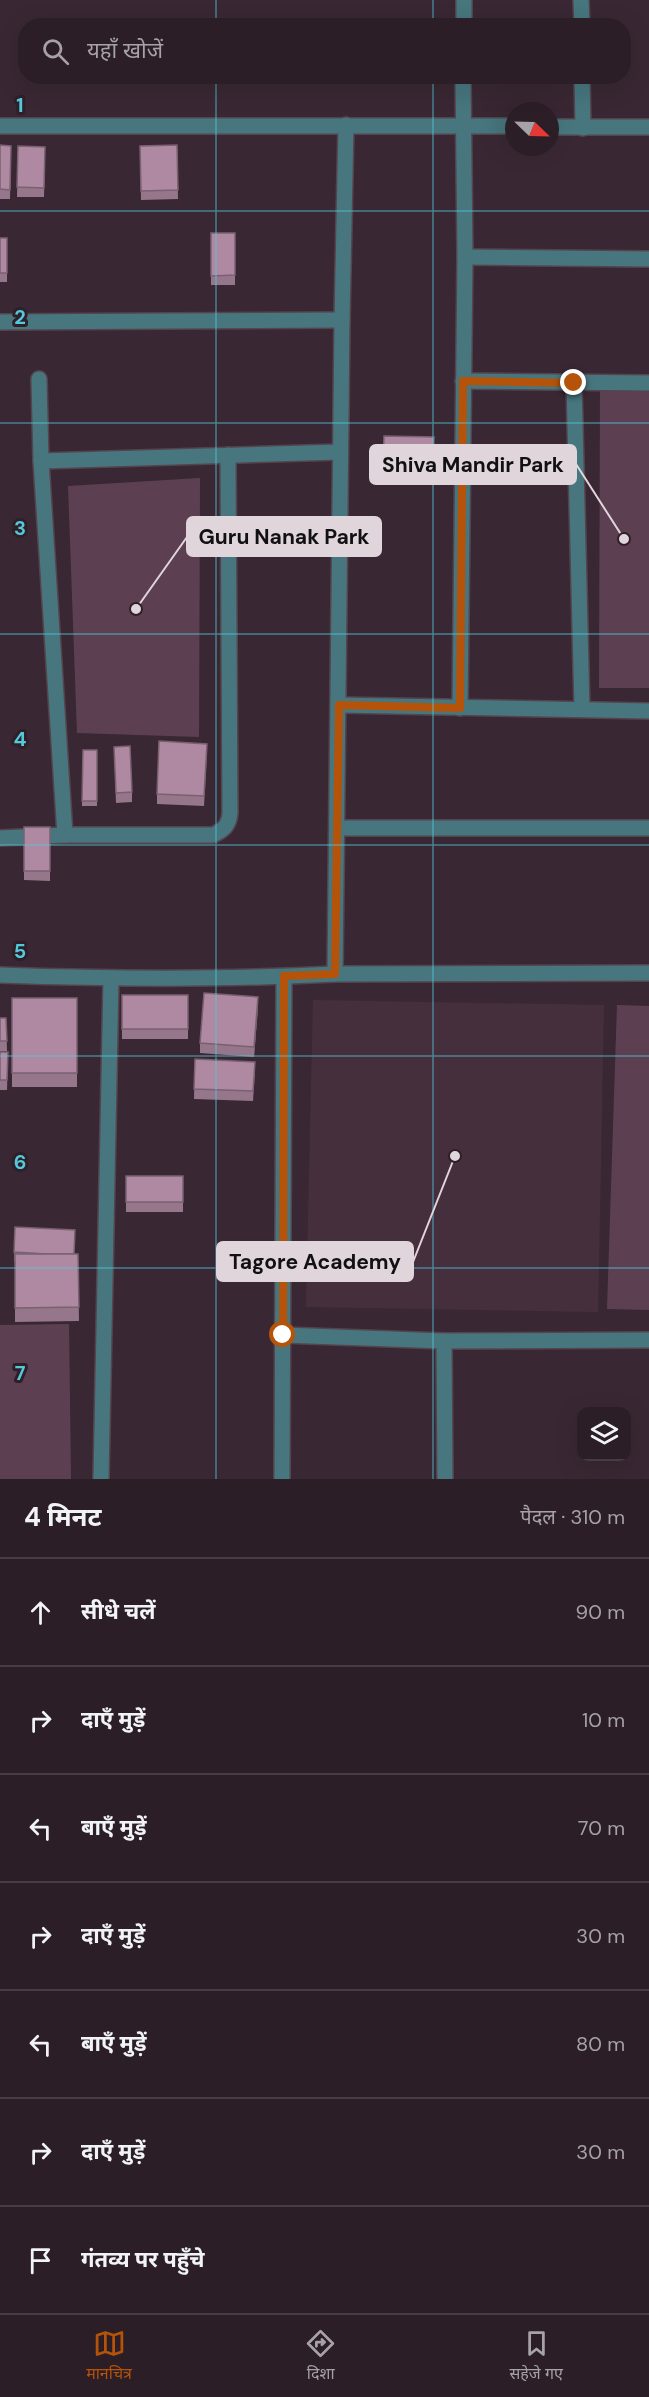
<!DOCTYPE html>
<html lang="hi">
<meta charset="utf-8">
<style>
:root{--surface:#2b1e26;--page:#372b32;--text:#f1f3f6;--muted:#a6a2a7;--line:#473c43;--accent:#b45309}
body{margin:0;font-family:"DM Sans","Noto Sans Devanagari",sans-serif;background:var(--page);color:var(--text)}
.controls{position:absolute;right:18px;bottom:18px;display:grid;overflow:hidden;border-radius:12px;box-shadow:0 6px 24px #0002}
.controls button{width:54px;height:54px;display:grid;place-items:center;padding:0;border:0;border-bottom:2px solid var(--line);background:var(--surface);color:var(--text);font:30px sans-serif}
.compass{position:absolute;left:505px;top:102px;width:54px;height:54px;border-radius:50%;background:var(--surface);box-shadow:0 6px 24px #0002;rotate:113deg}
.stop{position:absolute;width:18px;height:18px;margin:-14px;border:4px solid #b45309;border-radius:50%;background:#fff}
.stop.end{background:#b45309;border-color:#fff;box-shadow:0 2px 6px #0008}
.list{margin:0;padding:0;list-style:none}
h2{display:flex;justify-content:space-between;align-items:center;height:78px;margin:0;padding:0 24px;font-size:26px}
h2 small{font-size:20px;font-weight:400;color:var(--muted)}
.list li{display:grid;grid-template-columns:39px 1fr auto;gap:18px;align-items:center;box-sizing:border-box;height:108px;padding:0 24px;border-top:2px solid var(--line)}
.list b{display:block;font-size:22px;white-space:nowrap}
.list em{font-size:20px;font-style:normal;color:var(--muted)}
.icon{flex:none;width:33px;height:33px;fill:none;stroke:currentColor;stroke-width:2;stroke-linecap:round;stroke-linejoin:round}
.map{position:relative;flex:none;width:649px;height:1479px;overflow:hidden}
.search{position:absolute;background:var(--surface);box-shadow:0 6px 24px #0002;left:18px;right:18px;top:18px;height:66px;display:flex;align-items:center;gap:15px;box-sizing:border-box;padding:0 21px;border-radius:24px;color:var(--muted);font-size:22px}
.sheet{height:834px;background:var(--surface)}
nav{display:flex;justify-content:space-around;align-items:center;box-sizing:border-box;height:84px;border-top:2px solid var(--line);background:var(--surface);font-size:16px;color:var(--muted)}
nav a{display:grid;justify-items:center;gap:3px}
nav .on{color:var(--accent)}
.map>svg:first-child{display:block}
.built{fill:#462f3d}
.green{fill:#5c4052}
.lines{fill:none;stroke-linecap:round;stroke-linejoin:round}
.minor-casing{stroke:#54444e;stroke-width:18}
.minor{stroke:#47767e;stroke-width:15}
.wall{fill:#96768a}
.shaded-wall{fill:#7a6071}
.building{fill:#af89a1;stroke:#7a6071;stroke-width:1.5}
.route{stroke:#b45309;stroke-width:8}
.grid{fill:none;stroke:#53cadc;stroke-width:1.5;stroke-opacity:0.55}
.grid-label{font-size:20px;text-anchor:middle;font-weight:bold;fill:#53cadc;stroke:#2f1f29;stroke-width:6;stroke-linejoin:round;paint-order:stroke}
.leader{fill:none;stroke:#e1d5dc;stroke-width:2}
.callout-dot{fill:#e1d5dc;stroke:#2f1f29;stroke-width:2}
.callout{fill:#e1d5dc;stroke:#e1d5dc;stroke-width:2}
.callout-label{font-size:21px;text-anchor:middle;font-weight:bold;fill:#111}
</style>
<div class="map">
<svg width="649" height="1479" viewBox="0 0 649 1479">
<rect width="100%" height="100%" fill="#392833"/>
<path class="built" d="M313,1000L604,1005L598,1312L306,1307Z"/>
<g class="green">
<path d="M600,390H649V688H599Z"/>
<path d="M200,478L199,737L77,733L68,486Z"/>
<path d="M617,1005L649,1006V1310L607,1309Z"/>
<path d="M69,1324L71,1479H0V1325Z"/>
</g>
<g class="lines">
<defs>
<g id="minor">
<path d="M581,0L582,26"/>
<path d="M464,26V0"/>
<path d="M582,76L583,128"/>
<path d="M0,126H514"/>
<path d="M550,127H649"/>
<path d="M465,257L649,259"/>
<path d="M0,322L342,320"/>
<path d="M39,379L41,461L65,835"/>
<path d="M463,381L649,383"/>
<path d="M574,383L582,709"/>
<path d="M41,461L340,452"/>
<path d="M339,705L649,711"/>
<path d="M460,708L465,257L463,76"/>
<path d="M338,828H649"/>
<path d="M0,838L65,835H213C224,830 229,825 230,813L228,455"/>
<path d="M335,974L342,320L346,125"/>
<path d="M0,975C112,979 223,980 335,974L649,973"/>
<path d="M283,1335L444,1341L649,1340"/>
<path d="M444,1341L445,1479"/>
<path d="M101,1479L111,979"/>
<path d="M282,1479L284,977"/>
</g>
</defs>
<use href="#minor" class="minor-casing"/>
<use href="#minor" class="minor"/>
</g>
<g class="wall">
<path d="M0,145L11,146L10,199H0Z"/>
<path d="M177,145L178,199L141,200L140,146Z"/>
<path d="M18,146L45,147L44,197H17Z"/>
<rect x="211" y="233" width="24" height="52"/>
<rect x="0" y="238" width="7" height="44"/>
<path d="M384,436L434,437L433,483L383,482Z"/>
<path d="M114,747L132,792V802L116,803Z"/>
<path d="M83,750H97V806H82Z"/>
<path d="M207,753L204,806L157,804V794Z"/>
<path d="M24,827H50V881L24,880Z"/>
<rect x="122" y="995" width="66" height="44"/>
<rect x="12" y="998" width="65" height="89"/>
<path d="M258,1007L254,1057L200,1053V1043Z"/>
<path d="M0,1018H6L7,1051H0Z"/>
<path d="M0,1052H8L7,1090H0Z"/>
<path d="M195,1059L255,1071L253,1101L194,1099Z"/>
<rect x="126" y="1176" width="57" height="36"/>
<path d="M14,1252L78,1254L79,1321L15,1322V1262H14Z"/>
</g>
<path class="shaded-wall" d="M258,997V1007L254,1057V1047Z"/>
<g class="building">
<path d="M0,145L11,146L10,190L0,189Z"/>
<path d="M177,145L178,190L141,191L140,146Z"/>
<path d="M18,146L45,147L44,188L17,187Z"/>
<path d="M211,233H235V275L211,276Z"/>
<rect x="0" y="238" width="7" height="35"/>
<path d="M384,436L434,437L433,473L383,472Z"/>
<path d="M159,741L207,744L204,796L157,794Z"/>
<path d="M130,746L132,792L116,793L114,747Z"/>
<path d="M83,750H97V801H82Z"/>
<rect x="24" y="827" width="26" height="44"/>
<path d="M204,993L258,997L254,1047L200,1043Z"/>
<rect x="122" y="995" width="66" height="34"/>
<rect x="12" y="998" width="65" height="75"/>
<path d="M0,1018H6L7,1041H0Z"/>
<path d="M0,1052H8L7,1080H0Z"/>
<path d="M195,1059L255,1062L253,1091L194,1089Z"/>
<rect x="126" y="1176" width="57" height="26"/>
<path d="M15,1227L75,1230L74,1254H46L14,1252Z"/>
<path d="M15,1254H78L79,1307L15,1308Z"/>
</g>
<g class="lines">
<path class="route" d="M283,1335L284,976L335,974L339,705L460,708L463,381L574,383"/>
</g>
<path class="grid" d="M216,0V26M433,0V26M216,76V1479M433,76V1479M0,211H649M0,423H649M0,634H649M0,845H649M0,1056H649M0,1268H649"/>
<g class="grid-label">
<text x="20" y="112">1</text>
<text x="20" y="324">2</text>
<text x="20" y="535">3</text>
<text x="20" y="746">4</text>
<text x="20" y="958">5</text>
<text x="20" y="1169">6</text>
<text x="20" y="1380">7</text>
</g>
<path class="leader" d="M624 539L576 464M136 609L187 537M455 1156L413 1262"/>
<g class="callout-dot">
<circle cx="624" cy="539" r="6"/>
<circle cx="136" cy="609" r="6"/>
<circle cx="455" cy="1156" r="6"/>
</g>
<g class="callout">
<rect x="370" y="445" width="206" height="39" rx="6"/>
<rect x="187" y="517" width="194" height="39" rx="6"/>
<rect x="217" y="1242" width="196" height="39" rx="6"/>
</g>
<g class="callout-label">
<text x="473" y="472">Shiva Mandir Park</text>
<text x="284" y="544">Guru Nanak Park</text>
<text x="315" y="1269">Tagore Academy</text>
</g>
</svg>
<div class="controls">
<button><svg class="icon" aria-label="layers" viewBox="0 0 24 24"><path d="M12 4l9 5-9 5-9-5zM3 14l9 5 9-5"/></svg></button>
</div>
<svg class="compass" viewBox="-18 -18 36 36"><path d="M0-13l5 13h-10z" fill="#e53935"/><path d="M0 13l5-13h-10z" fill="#a6a2a7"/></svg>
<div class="stop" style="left:283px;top:1335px"></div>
<div class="stop end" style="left:574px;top:383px"></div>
<div class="search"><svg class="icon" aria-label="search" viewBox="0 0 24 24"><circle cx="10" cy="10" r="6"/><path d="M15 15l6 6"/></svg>यहाँ खोजें</div>
</div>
<section class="sheet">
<h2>4 मिनट<small>पैदल · 310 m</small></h2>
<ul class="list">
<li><svg class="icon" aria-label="ahead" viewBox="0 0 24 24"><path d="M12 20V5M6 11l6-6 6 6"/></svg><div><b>सीधे चलें</b></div><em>90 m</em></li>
<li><svg class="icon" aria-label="right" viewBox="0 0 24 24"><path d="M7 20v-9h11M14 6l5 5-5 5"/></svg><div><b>दाएँ मुड़ें</b></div><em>10 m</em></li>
<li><svg class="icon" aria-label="left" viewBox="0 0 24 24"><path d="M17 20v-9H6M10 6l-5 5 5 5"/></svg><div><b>बाएँ मुड़ें</b></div><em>70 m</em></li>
<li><svg class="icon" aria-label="right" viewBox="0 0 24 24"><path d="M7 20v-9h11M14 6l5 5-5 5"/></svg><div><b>दाएँ मुड़ें</b></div><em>30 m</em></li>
<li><svg class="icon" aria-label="left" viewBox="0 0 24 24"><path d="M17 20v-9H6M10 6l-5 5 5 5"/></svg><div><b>बाएँ मुड़ें</b></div><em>80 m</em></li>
<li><svg class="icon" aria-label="right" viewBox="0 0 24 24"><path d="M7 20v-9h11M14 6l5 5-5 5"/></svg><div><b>दाएँ मुड़ें</b></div><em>30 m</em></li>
<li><svg class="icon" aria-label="arrive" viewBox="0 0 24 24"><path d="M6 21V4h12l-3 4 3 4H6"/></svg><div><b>गंतव्य पर पहुँचे</b></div></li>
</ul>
</section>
<nav>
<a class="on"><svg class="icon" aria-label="map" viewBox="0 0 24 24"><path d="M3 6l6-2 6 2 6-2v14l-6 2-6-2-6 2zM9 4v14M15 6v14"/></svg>मानचित्र</a>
<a><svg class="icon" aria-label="directions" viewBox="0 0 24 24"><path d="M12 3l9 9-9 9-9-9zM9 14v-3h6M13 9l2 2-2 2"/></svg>दिशा</a>
<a><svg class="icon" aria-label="saved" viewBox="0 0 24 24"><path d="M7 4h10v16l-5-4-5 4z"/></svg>सहेजे गए</a>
</nav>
